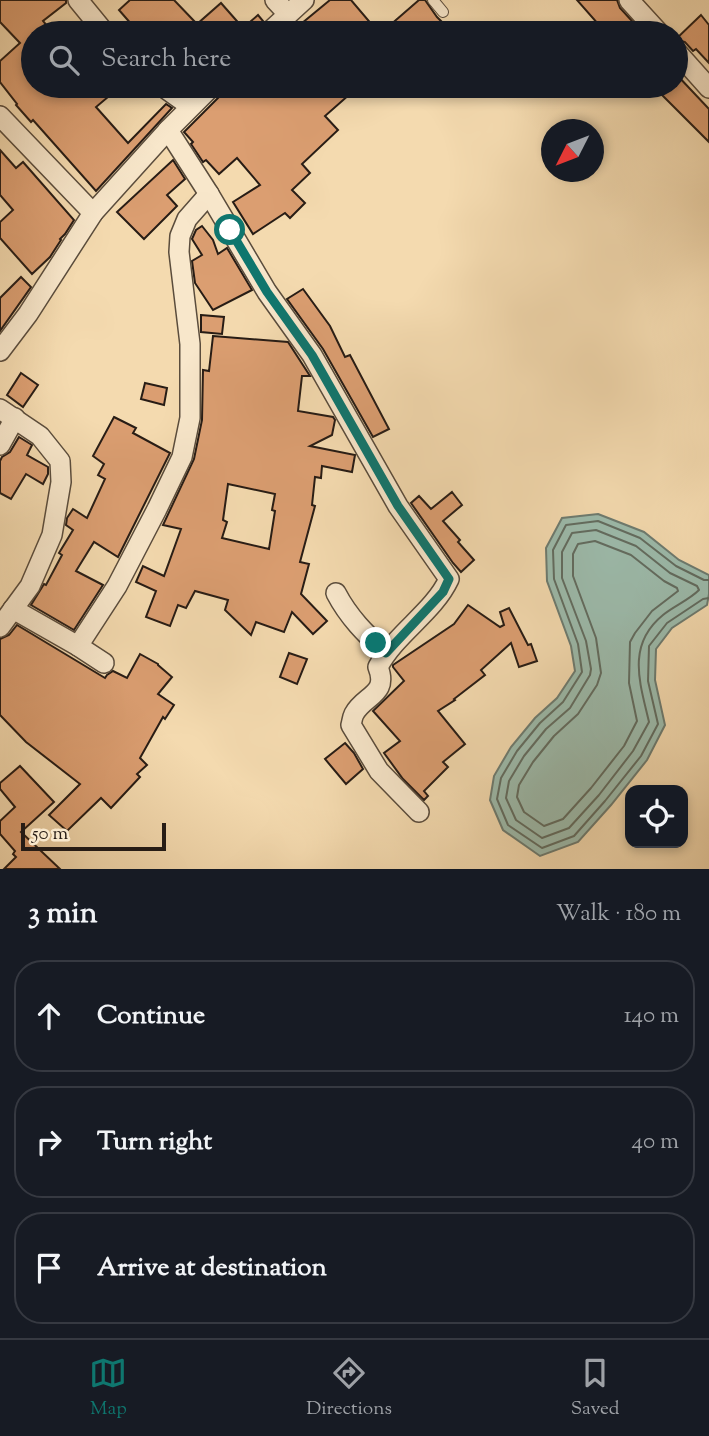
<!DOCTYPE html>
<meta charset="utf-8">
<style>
:root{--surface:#171b24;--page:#242831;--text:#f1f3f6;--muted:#9ea1a6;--line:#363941;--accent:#0f766e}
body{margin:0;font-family:"Sorts Mill Goudy",serif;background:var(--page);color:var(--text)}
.controls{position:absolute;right:21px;bottom:21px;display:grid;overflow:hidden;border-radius:14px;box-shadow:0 4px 10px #0003}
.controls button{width:63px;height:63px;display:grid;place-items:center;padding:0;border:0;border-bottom:2px solid var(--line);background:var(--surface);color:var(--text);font:35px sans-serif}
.compass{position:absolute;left:541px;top:119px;width:63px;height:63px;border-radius:50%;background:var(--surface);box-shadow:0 4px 10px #0003;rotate:228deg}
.scale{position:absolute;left:21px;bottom:18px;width:145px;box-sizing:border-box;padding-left:7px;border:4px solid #271c15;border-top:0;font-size:19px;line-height:24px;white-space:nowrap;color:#271c15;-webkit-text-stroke:5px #f8e7cb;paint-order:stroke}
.stop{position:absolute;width:21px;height:21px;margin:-16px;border:5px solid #0f766e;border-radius:50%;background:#fff}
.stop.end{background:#0f766e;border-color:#fff;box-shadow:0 2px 7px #0008}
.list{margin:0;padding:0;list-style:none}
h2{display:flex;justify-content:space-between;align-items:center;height:91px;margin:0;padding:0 28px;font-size:30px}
h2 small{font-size:23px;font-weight:400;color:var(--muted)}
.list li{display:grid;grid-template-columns:46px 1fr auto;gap:21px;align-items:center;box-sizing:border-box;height:112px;margin:0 14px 14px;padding:0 14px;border:2px solid var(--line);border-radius:28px}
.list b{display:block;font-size:26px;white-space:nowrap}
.list em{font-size:23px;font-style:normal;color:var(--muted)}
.icon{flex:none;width:38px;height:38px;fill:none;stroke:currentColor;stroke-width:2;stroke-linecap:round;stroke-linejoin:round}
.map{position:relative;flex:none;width:709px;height:869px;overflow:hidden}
.search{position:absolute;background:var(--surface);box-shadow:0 4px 10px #0003;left:21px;right:21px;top:21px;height:77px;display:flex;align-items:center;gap:18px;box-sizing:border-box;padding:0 24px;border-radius:38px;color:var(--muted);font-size:26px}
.sheet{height:469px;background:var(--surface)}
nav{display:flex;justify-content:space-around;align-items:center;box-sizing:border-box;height:98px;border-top:2px solid var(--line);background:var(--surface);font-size:19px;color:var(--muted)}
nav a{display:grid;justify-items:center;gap:4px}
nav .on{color:var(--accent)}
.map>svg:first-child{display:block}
.water{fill:#9cbbac;stroke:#6d7b70;stroke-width:2}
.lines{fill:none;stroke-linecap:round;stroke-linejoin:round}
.shore{stroke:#626c60;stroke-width:2}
.building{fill:#db9e71;stroke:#271c15;stroke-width:2;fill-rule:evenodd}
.lane-casing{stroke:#5a4c3c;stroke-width:12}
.street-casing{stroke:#5a4c3c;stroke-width:22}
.lane{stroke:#f8e7cb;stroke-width:10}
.street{stroke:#f8e7cb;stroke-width:19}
.route{stroke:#0f766e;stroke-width:9}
</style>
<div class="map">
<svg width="709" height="869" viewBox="0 0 709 869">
<rect width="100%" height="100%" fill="#f4daaf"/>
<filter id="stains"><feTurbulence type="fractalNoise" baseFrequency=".00286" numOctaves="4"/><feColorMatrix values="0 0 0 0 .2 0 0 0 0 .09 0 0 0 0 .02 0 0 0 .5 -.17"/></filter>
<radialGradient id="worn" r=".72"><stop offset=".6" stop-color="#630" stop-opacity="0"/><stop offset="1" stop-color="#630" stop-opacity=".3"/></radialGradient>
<path class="water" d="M598,514L644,532L679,560L709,575V594L707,605L672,628L656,649L655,680L665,725L647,760L611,805L578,842L540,856L503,830L490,800L494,776L511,747L535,718L557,698L575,671L571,646L547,581L546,548L562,518Z"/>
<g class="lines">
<g class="shore">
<path d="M596,530L636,546L670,573L697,586L699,590C689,600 674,606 663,615C626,645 640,683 649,722L633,751L599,795L569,828L542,838L516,820L506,798L509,781L524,756L546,729L570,708L590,675L591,669L586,641L562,578V552L572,533Z"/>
<path d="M595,541L631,555L664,581L677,588L678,591L652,611L635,633L630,642L629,683L637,721L624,746L591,788L563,819L544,826L524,812L517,797L519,785L533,762L554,736L578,714L597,685L601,673L596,638L573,576V554L578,544Z"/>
<path d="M709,580H704L676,566L640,538L598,521L566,525L553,550L554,579L578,644L582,672L563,702L540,723L517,751L501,778L497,799L508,825L542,848L574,836L605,801L641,756L658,724L648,681L649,646L667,623L703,599L709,598"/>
</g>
</g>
<g class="building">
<path d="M0,0H66V3L43,21L53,33H33V86H121L96,107L128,143L166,104L172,108L96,191L33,120L31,122L16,105L17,104L0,82V61L20,43L0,22Z"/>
<path d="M130,0H174L197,24L221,3L243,28L258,15L263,21L257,29L256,33H139L119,10Z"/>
<path d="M330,0H351L379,33H290Z"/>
<path d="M419,0H425L437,17L453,33H381Z"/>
<path d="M577,0H617L620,8L643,33H606Z"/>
<path d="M701,15L709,25V63L696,49L693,51L685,42L676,39Z"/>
<path d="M676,74L709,109V142L653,86H676Z"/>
<path d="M224,86H359L325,116L338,130L302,164L310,173L292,190L305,203L290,218L285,213L253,234L233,202L260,185L237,158L219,174L206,160L203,162L191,144L193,142L184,132L221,95Z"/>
<path d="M0,150L16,168L23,162L74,220L65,234L60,239L61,240L50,257L32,274L0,238V222L13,210L0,195Z"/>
<path d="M173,160L185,179L167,195L177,206L144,239L117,212Z"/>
<path d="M202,226L213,240L218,254L227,248L252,290L213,310L195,283L192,261L202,255L192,239L196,230Z"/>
<path d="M21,277L31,287L0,331V298Z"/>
<path d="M303,289L330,326L345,357L350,355L389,429L373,437L323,349L287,299Z"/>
<path d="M201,315L224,317L222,334L201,332Z"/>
<path d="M213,336L288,342L310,376H302L298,411L333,417L335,420L332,435L310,446L355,455L352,472L322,466L321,478L315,477L312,505L315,506L300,562L309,564L301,594L327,621L313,634L292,612L284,632L256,622L251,635L225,610L228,600L195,591L186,608L178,605L170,626L146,617L156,591L136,582L143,566L164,576L181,529L163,525L194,459L202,420L203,370L209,371ZM228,484L275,494L272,510L275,511L269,549L222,538L227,522L223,520Z"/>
<path d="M21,373L38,385L23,407L7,395Z"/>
<path d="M145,383L167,388L164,405L141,399Z"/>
<path d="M114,417L136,428L133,433L170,453L118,557L94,542L76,571L103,585L74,630L31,605L44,584L46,585L62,555L59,553L73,530L66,525L67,518L73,509L87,518L105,479L98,475L104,464L93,456Z"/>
<path d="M19,437L32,445L27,455L48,467V474L43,484L26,474L11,499L0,493V461L2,457L10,452Z"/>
<path d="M452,492L462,505L443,521L460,540L458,542L474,560L461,572L453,563L411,503L419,496L431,509Z"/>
<path d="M468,605L500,627L504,625L500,612L509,608L528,645L531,644L537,661L519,667L511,643L481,670L485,675L454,699L455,700L438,711L465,744L443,762L448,767L424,791L428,796L424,800L403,779L384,753L400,741L373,711L404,681L393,667V665L454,624Z"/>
<path d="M17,625L105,678L107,675L113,671L127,678L140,654L158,664V665L172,677L158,694L174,705L165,719L163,717L140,758L147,765L137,774L140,777L111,808L101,798L67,831L49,815L80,784L26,742L0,715V639L9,635Z"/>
<path d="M289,653L307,659L297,684L280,677Z"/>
<path d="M345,743L354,753L363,769L346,784L325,759Z"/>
<path d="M20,766L54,802L21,832L60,869H4L16,857L13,854L15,851L0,834V821L15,807L0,789V783Z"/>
</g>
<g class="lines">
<defs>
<path id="lane" d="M433,0L443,12"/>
<g id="street">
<path d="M78,0L105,33"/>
<path d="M275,0L288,14"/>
<path d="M629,0L659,33"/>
<path d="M268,33L304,0"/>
<path d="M676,51L709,88"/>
<path d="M162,86L190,106"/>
<path d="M0,116L93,213"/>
<path d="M168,130L209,194L267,292L312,355L398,506L449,579C433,613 396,633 378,667C389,695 364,695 354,714C352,718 352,722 351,725L379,771L419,812"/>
<path d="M0,351L28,314L93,213L168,130L212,86"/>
<path d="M0,409L40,436L60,461L61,482L52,535L30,586L0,627"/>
<path d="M0,445L15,418"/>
<path d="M336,593C349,618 366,634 386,653"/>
<path d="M13,609L78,646L117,586L157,509L182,457L190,418V344L179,252L180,236L187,219L209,194"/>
<path d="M78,646L104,663"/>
</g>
</defs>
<use href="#lane" class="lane-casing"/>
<use href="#street" class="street-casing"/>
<use href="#lane" class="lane"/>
<use href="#street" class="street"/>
</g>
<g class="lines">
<path class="route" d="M230,230L267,292L312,355L398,506L449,579L443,592L386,653L376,643"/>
</g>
<rect width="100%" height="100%" filter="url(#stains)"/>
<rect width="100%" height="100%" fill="url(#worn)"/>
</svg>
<div class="controls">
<button><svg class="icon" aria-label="locate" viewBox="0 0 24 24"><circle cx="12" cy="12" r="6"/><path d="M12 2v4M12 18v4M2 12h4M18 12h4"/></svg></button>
</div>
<svg class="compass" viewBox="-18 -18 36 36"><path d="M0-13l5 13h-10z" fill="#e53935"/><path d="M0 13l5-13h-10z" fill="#9ea1a6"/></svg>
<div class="scale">50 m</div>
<div class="stop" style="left:230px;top:230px"></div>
<div class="stop end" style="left:376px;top:643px"></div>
<div class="search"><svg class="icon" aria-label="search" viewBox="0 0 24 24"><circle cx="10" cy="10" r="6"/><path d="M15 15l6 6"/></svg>Search here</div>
</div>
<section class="sheet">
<h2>3 min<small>Walk · 180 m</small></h2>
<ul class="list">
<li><svg class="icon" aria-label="ahead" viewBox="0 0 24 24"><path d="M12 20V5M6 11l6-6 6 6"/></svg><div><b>Continue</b></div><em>140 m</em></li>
<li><svg class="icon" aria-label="right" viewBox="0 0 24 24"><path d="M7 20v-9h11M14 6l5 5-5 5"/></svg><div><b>Turn right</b></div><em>40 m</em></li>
<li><svg class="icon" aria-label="arrive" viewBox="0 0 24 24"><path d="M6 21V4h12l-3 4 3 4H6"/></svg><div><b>Arrive at destination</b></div></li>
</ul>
</section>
<nav>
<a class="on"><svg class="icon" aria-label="map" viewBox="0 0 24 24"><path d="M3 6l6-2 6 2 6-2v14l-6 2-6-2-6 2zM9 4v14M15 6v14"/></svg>Map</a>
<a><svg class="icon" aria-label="directions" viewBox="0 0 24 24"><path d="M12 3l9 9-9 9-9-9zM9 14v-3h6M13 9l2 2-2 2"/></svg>Directions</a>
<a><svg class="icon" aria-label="saved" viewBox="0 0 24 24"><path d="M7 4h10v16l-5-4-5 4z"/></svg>Saved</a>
</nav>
